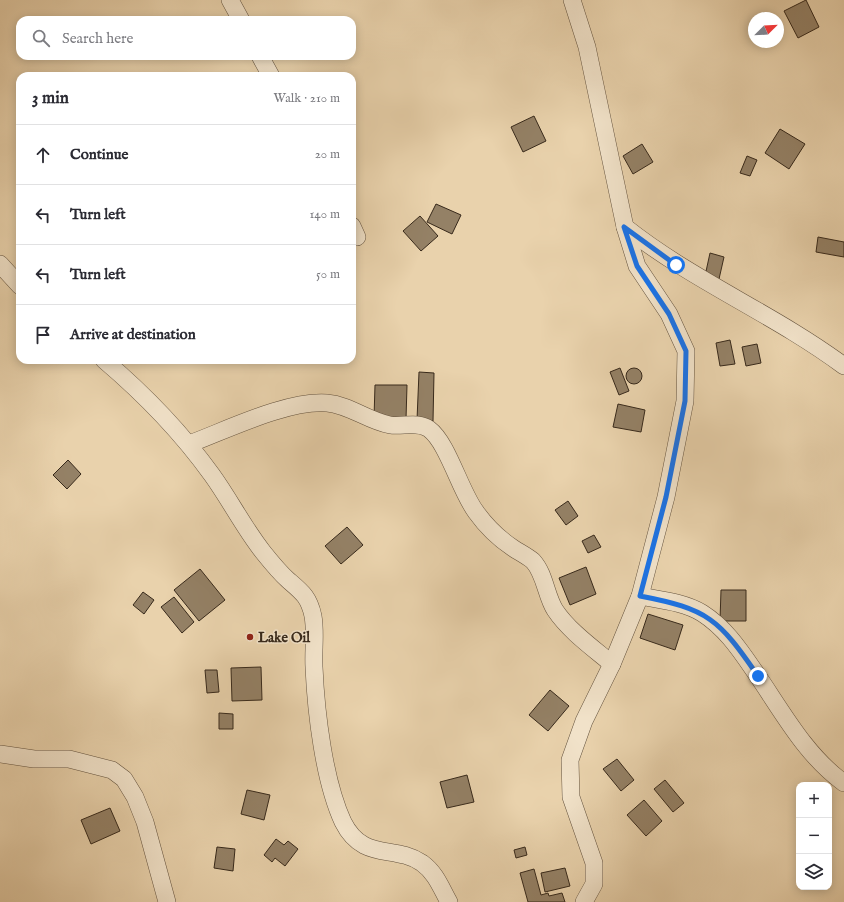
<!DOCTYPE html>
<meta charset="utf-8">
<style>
:root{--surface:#fff;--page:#f7f7f7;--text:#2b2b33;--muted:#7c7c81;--line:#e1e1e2}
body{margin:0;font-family:"IM FELL English",serif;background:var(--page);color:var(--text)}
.controls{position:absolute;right:12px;bottom:12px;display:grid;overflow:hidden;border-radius:8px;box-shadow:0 2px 10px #0003}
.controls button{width:36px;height:36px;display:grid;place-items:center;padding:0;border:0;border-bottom:1px solid var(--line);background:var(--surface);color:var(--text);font:20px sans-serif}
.compass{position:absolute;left:748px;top:12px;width:36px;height:36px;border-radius:50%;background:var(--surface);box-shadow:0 2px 10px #0003;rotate:66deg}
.stop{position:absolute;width:12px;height:12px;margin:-9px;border:3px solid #1a73e8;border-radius:50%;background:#fff}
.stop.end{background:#1a73e8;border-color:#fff;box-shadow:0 1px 4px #0008}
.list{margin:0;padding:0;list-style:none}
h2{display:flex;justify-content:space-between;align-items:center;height:52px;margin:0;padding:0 16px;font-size:17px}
h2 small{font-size:13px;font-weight:400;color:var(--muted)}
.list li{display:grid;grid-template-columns:26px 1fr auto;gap:12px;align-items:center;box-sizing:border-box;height:60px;padding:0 16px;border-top:1px solid var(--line)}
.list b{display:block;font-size:15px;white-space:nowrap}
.list em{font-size:13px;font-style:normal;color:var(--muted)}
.icon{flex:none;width:22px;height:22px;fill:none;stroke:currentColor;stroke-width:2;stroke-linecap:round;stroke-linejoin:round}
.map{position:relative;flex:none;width:844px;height:902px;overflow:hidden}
.search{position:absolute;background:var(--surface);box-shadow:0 2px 10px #0003;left:16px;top:16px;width:340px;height:44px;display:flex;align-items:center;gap:10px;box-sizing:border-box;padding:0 14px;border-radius:12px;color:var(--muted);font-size:15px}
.panel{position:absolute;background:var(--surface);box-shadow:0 2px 10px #0003;left:16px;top:72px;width:340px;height:292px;border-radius:12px}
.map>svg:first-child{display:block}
.building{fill:#948166;stroke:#37291b}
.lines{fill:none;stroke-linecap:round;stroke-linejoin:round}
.minor-casing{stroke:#64533f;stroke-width:18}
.minor{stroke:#f1e2c9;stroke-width:17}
.route{stroke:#1a73e8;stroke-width:5}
.poi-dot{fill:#8f2418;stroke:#f1e2c9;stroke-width:1.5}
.labels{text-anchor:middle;stroke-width:3;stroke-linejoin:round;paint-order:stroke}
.poi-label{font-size:14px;font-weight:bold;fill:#37291b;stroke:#f1e2c9;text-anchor:start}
</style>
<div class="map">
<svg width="844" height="902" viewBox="0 0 844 902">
<rect width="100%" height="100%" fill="#e9d2ac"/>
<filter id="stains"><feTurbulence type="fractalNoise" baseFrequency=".005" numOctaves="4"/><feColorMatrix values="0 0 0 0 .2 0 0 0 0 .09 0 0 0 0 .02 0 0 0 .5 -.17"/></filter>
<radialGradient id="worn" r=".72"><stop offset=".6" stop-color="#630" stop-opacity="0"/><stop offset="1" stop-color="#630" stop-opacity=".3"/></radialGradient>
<g class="building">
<path d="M806,0L819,27L798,38L784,11Z"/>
<path d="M534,116L546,141L523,152L511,127Z"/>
<path d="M780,129L805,144L789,169L765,153Z"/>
<path d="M642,144L653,162L633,174L623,156Z"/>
<path d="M747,156L757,160L750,176L740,173Z"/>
<path d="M436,204L461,215L452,234L427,222Z"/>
<path d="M420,216L438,236L421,251L403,231Z"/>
<path d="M818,237L844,242V257L816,252Z"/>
<path d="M710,253L724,257L719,279L705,276Z"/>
<path d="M730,340L735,364L720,366L716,343Z"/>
<path d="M757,344L761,363L746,366L742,347Z"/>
<circle cx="634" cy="376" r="8"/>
<path d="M620,368L629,391L619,395L610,372Z"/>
<path d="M419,372L434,373L433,421L417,420Z"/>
<path d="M375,385H407L406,419L374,418Z"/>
<path d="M618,404L645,410L641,432L613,427Z"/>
<path d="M68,460L81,474L67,489L53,475Z"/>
<path d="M568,501L578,516L566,525L555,510Z"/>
<path d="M347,527L363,545L341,564L325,546Z"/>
<path d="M594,535L601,547L588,553L582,541Z"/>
<path d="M586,567L596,594L570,605L559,578Z"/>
<path d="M200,569L225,600L199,621L174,590Z"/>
<path d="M721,590H746V621H720Z"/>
<path d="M143,592L154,600L144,614L133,605Z"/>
<path d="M174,597L194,622L182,633L161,607Z"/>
<path d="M648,614L683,625L675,650L640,638Z"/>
<path d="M261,667L262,700L232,701L231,668Z"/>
<path d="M205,670H217L219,692L207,693Z"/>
<path d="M550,690L569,706L548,731L529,715Z"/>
<path d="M219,713L233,714V729H219Z"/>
<path d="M617,759L634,780L621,791L603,769Z"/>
<path d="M467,775L474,802L447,808L440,782Z"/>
<path d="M665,780L684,803L673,812L654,789Z"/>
<path d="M247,790L270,795L264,820L241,814Z"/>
<path d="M644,800L662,821L646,836L627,815Z"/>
<path d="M110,808L120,831L91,844L81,820Z"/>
<path d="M276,839L284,845L288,841L298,849L285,866L275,858L272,862L264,855Z"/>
<path d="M217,847L235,849L233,871L214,868Z"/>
<path d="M525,847L527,855L516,858L514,850Z"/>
<path d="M565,868L570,886L545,892L541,873Z"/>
<path d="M534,869L541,895L548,893L549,896L562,893L565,902H528L520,873Z"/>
</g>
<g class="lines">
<defs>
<g id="minor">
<path d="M230,0L241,20"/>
<path d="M572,0L587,47L625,227L637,266L669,314L686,351L685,401L666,497L640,596L612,664L584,721L570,760L571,797L594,863V884L584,902"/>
<path d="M260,56L271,76"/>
<path d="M352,226L357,237"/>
<path d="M625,227C693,281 774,314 844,366"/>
<path d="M0,264L20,286"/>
<path d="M104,360C144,394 181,432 212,475C230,500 244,528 263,552C271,562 279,572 288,580C302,592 309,597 313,616C316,633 313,650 314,667C316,713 324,781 343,822C363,862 394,844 422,863C436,873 441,888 449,902"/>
<path d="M189,444C227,430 287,400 327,403C350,405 368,421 390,425C402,427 418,421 429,429C448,443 460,491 476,512C486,526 498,538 513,548C519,552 527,556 533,561C545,574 546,596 555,610C569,631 593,648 612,664"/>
<path d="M640,596C660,600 684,602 702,613C724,627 738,647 753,669C781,709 804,754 844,783"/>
<path d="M0,754L34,759H69L112,770L124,779L135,797L145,822L167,902"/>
</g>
</defs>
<use href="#minor" class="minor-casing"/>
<use href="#minor" class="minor"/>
</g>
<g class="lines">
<path class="route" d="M676,265L624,227L637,266L669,314L686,351L685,401L666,497L640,596C708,609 719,619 758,676"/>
</g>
<circle class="poi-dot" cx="250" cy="637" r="4"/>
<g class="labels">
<g class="poi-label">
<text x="258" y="642">Lake Oil</text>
</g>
</g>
<rect width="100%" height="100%" filter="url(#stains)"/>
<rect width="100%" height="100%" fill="url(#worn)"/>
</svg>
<div class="controls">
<button>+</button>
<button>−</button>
<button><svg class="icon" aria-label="layers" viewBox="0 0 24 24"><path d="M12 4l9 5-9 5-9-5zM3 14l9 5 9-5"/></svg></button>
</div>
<svg class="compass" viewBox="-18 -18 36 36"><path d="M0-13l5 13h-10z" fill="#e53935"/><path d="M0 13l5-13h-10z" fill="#7c7c81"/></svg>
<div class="stop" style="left:676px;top:265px"></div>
<div class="stop end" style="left:758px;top:676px"></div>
<div class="search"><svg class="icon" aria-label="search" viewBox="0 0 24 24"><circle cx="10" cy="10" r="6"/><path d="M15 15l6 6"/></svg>Search here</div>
<section class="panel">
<h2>3 min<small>Walk · 210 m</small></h2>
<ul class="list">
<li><svg class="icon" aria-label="ahead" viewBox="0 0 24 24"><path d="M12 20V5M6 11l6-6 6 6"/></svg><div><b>Continue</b></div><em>20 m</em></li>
<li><svg class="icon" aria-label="left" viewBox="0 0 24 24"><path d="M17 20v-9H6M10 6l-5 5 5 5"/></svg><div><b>Turn left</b></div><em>140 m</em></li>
<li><svg class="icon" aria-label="left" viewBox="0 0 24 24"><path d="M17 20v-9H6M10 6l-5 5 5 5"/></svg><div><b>Turn left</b></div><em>50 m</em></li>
<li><svg class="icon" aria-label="arrive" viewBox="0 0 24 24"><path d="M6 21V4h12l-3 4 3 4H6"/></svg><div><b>Arrive at destination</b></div></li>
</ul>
</section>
</div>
